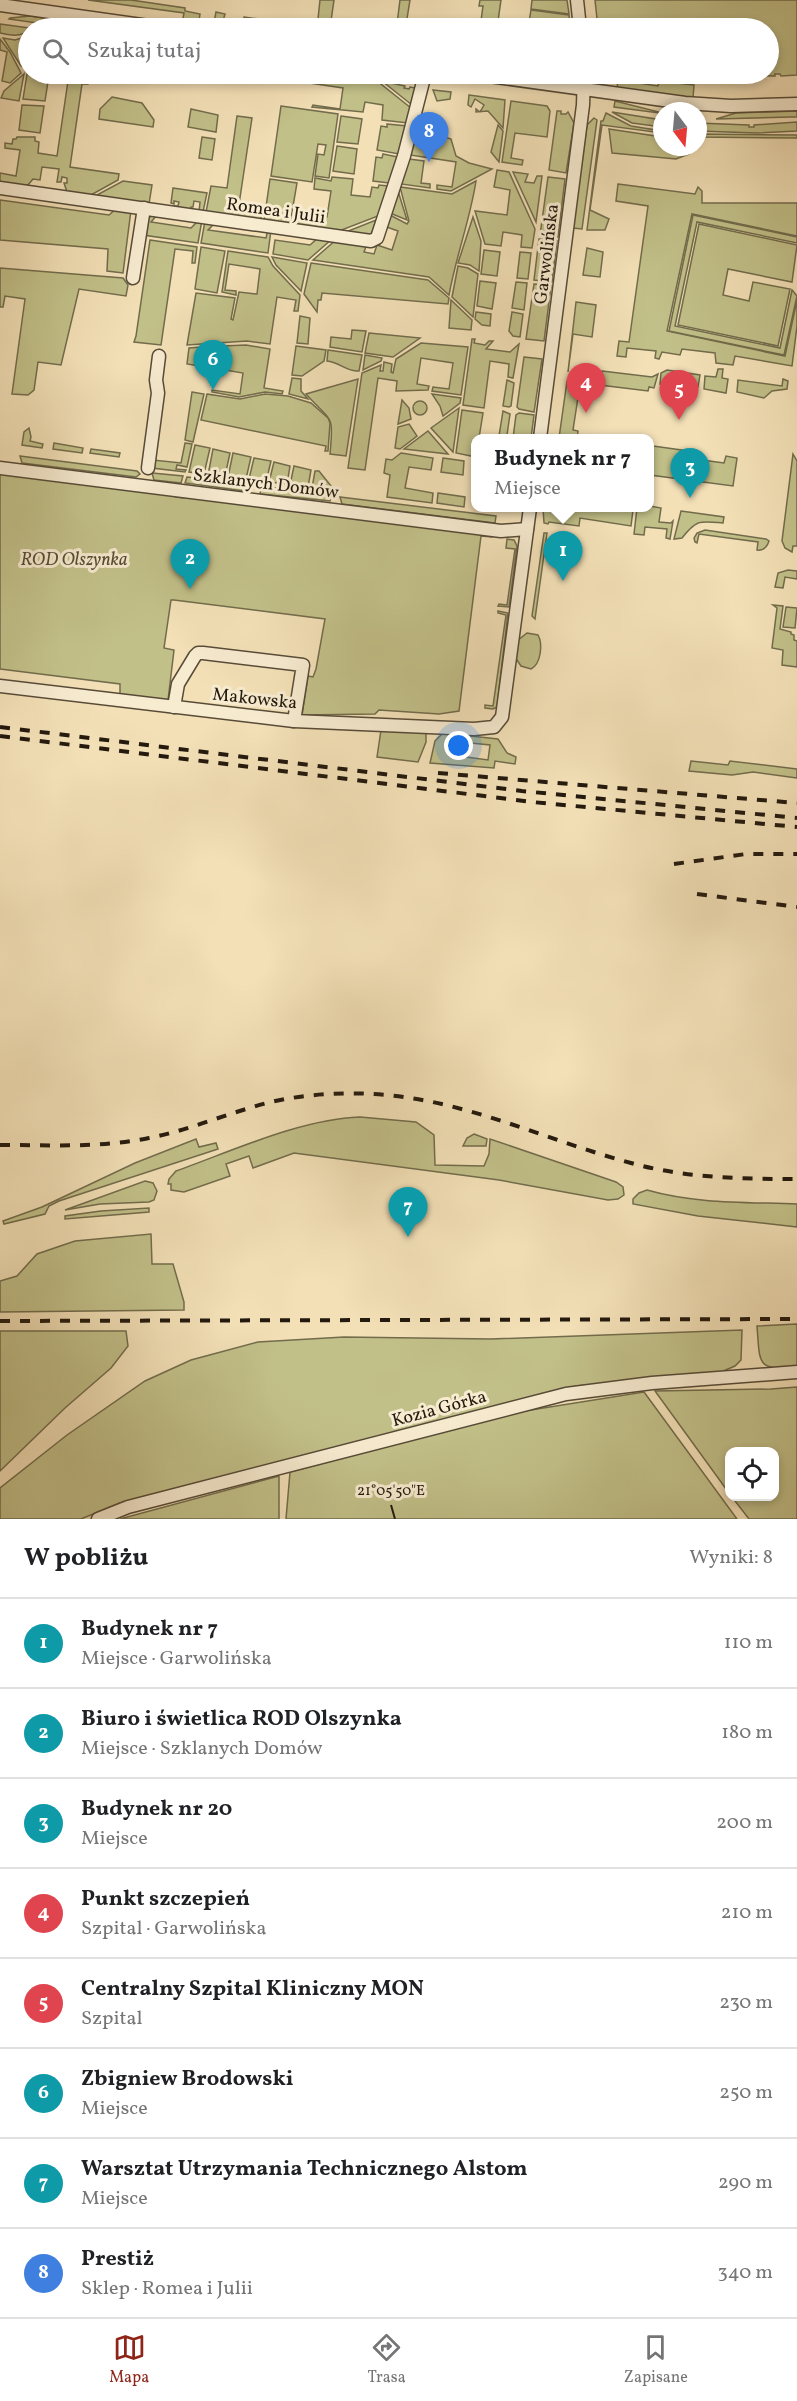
<!DOCTYPE html>
<html lang="pl">
<meta charset="utf-8">
<style>
:root{--surface:#fff;--page:#f2f2f2;--text:#202124;--muted:#757577;--line:#e0e0e0;--accent:#8f2418}
body{margin:0;font-family:Vollkorn,serif;background:var(--page);color:var(--text)}
.controls{position:absolute;right:18px;bottom:18px;display:grid;overflow:hidden;border-radius:12px;box-shadow:0 3px 9px #0003}
.controls button{width:54px;height:54px;display:grid;place-items:center;padding:0;border:0;border-bottom:2px solid var(--line);background:var(--surface);color:var(--text);font:30px sans-serif}
.compass{position:absolute;left:653px;top:102px;width:54px;height:54px;border-radius:50%;background:var(--surface);box-shadow:0 3px 9px #0003;rotate:164deg}
.you{position:absolute;left:459px;top:746px;width:21px;height:21px;margin:-15px;border:4px solid #fff;border-radius:50%;background:#1a73e8;box-shadow:0 0 0 9px #1a73e833}
.badge{display:grid;place-items:center;width:39px;height:39px;border-radius:50%;background:var(--accent);color:#fff;font-size:20px;font-weight:700}
.pin{position:absolute;translate:-50% -50px;filter:drop-shadow(0 2px 3px #0008)}
.pin::after{content:'';position:absolute;top:32px;width:21px;height:18px;background:inherit;clip-path:polygon(0 0,100% 0,50% 100%)}
.popup{position:absolute;left:471px;top:434px;width:183px;height:78px;box-sizing:border-box;display:grid;place-content:center;border-radius:12px;background:var(--surface);filter:drop-shadow(0 2px 4px #0005);font-size:20px;white-space:nowrap;color:var(--muted)}
.popup b{font-size:22px;color:var(--text)}
.popup::after{content:'';position:absolute;left:50%;top:100%;margin-left:-12px;border:12px solid transparent;border-top-color:var(--surface)}
.list{margin:0;padding:0;list-style:none}
h2{display:flex;justify-content:space-between;align-items:center;height:78px;margin:0;padding:0 24px;font-size:26px}
h2 small{font-size:20px;font-weight:400;color:var(--muted)}
.list li{display:grid;grid-template-columns:39px 1fr auto;gap:18px;align-items:center;box-sizing:border-box;height:90px;padding:0 24px;border-top:2px solid var(--line)}
.list b{display:block;font-size:22px;white-space:nowrap}
.list p{margin:0;font-size:20px;white-space:nowrap;color:var(--muted)}
.list em{font-size:20px;font-style:normal;color:var(--muted)}
.icon{flex:none;width:33px;height:33px;fill:none;stroke:currentColor;stroke-width:2;stroke-linecap:round;stroke-linejoin:round}
.map{position:relative;flex:none;width:797px;height:1519px;overflow:hidden}
.search{position:absolute;background:var(--surface);box-shadow:0 3px 9px #0003;left:18px;right:18px;top:18px;height:66px;display:flex;align-items:center;gap:15px;box-sizing:border-box;padding:0 21px;border-radius:33px;color:var(--muted);font-size:22px}
.sheet{height:798px;background:var(--surface)}
nav{display:flex;justify-content:space-around;align-items:center;box-sizing:border-box;height:84px;border-top:2px solid var(--line);background:var(--surface);font-size:16px;color:var(--muted)}
nav a{display:grid;justify-items:center;gap:3px}
nav .on{color:var(--accent)}
.map>svg:first-child{display:block}
.green{fill:#c2c089;stroke:#726c4c;stroke-width:1.5;fill-rule:evenodd}
.lines{fill:none;stroke-linecap:round;stroke-linejoin:round}
.minor-casing{stroke:#574b38;stroke-width:15}
.minor{stroke:#f7ebd0;stroke-width:12}
.rail{stroke:#23190e;stroke-width:4;stroke-dasharray:10 10;stroke-linecap:butt}
.ticks{fill:none;stroke:#23190e;stroke-width:2}
.labels{text-anchor:middle;stroke-width:6;stroke-linejoin:round;paint-order:stroke}
.street-label{font-size:18px;fill:#23190e;stroke:#f7ebd0}
.park-label{font-size:18px;font-style:italic;fill:#534b33;stroke:#f7ebd0}
.ticks-label{font-size:15px;text-anchor:middle;fill:#23190e;stroke:#f7ebd0;stroke-width:6;stroke-linejoin:round;paint-order:stroke}
</style>
<div class="map">
<svg width="797" height="1519" viewBox="0 0 797 1519">
<rect width="100%" height="100%" fill="#f3e0b7"/>
<filter id="stains"><feTurbulence type="fractalNoise" baseFrequency=".00333" numOctaves="4"/><feColorMatrix values="0 0 0 0 .2 0 0 0 0 .09 0 0 0 0 .02 0 0 0 .5 -.17"/></filter>
<radialGradient id="worn" r=".72"><stop offset=".6" stop-color="#630" stop-opacity="0"/><stop offset="1" stop-color="#630" stop-opacity=".3"/></radialGradient>
<g class="green">
<path d="M88,0H131L185,8V11L200,14L198,27L182,24L184,13Z"/>
<path d="M320,0H334L331,21L318,19Z"/>
<path d="M400,0H410L406,25L397,24Z"/>
<path d="M480,0H501L497,28H480L483,6H479Z"/>
<path d="M532,0H567L569,14L531,9Z"/>
<path d="M595,0H797V75L781,76L780,74H775V76L690,75V74H768V28H598Z"/>
<path d="M531,10L569,15L570,28H528Z"/>
<path d="M216,12L225,14L221,28H213Z"/>
<path d="M30,16L115,28H72L9,19L10,18Z"/>
<path d="M244,17L310,26V28H272L244,23Z"/>
<path d="M0,24L30,28C24,37 11,36 0,33Z"/>
<path d="M28,36L26,68L21,66L3,38L15,40Z"/>
<path d="M0,39L10,52L21,73L10,83L2,81L7,52L0,50Z"/>
<path d="M24,74L19,101L1,98L4,91Z"/>
<path d="M27,74L49,75L45,101L23,99Z"/>
<path d="M69,74H90L88,84H82L70,167L119,174L118,180L91,195L67,192L64,183H67V178L62,177L61,182H57L59,169L42,167L40,180L33,179L27,186L0,182V173L16,176L20,150L5,148V143L12,144L13,139H16L17,137H35V141L39,142L38,153L57,156Z"/>
<path d="M178,74H227L225,83Z"/>
<path d="M244,74H266L265,77L258,82L243,79Z"/>
<path d="M269,74L322,75L328,74L377,81L411,108L408,123L382,120L383,105L365,102L363,112L312,107L313,105L340,109L343,88L268,77Z"/>
<path d="M618,80L658,86L659,81L694,85L693,98L617,88Z"/>
<path d="M382,81L405,86L404,88L409,89L410,87L416,88L412,105Z"/>
<path d="M433,90L451,92L450,99L437,101Z"/>
<path d="M469,95L505,100L503,128L488,111L476,112V109L480,112L484,105L475,99L471,107L468,105Z"/>
<path d="M112,97L142,103L154,120L153,127L99,119L100,109Z"/>
<path d="M511,101L547,106L550,111L547,137L515,133L511,158L523,160L522,165L502,162Z"/>
<path d="M615,101L659,112V113L614,107Z"/>
<path d="M22,105L44,106L40,133L19,130Z"/>
<path d="M281,106L338,114L329,178L315,176L318,154L324,155L326,145L318,144L312,182L271,176Z"/>
<path d="M191,109L218,115L216,132L188,127Z"/>
<path d="M557,111H561V114H566L568,112L574,123L566,173L549,170Z"/>
<path d="M797,111V117H791L716,119L736,113Z"/>
<path d="M612,112L662,120V127L632,123Z"/>
<path d="M606,113L631,126L662,131V133L602,125L590,210L609,219L605,230H587L601,121H603Z"/>
<path d="M237,116L252,118L238,211L258,214L260,204L262,206L261,220L206,212L211,186L227,188Z"/>
<path d="M341,116L362,119L358,144L337,142Z"/>
<path d="M594,118L597,120L582,229L573,228L587,125Z"/>
<path d="M797,122V131L757,133L698,131V123L749,125V127H754V125Z"/>
<path d="M387,124L407,126L399,154L377,150L381,126L387,127Z"/>
<path d="M498,125L503,131L499,162L491,152Z"/>
<path d="M609,129L662,137V147H690L689,154L676,159L612,153Z"/>
<path d="M418,130L428,140L445,137L451,139L456,156L469,163L492,169L451,191L437,189V185L452,187L456,162L410,155Z"/>
<path d="M698,134L797,135V138L698,137Z"/>
<path d="M202,137L215,139L212,160L199,158Z"/>
<path d="M337,146L357,149L354,174L333,171Z"/>
<path d="M383,154L398,157L389,183L373,181L376,157L382,158Z"/>
<path d="M409,159L424,161L421,183L430,184V188L401,184Z"/>
<path d="M497,170L509,172L535,229L532,248L521,247L522,235L503,232L501,246L485,244L475,211L507,215L510,190L494,187Z"/>
<path d="M513,172L528,174L525,182L534,183L537,176H542L536,222Z"/>
<path d="M332,177L353,179L351,195L370,197L372,187L378,188L379,185L388,186L378,216L339,231L295,225V212L327,217L331,191L314,189L315,178L331,181Z"/>
<path d="M548,177L565,179L558,237L540,235Z"/>
<path d="M270,179L297,183L290,224L264,221Z"/>
<path d="M123,181L152,185L149,204L95,196Z"/>
<path d="M476,181C470,220 456,256 449,295L429,277L313,260L337,239L367,244L364,252L374,254L377,245L392,250L398,231L384,226L390,215L407,224L409,221L400,187L452,194Z"/>
<path d="M618,184L695,194L698,187L702,191V203H797V236L692,214L667,331L785,356L797,300V326L792,366L735,356L733,365L716,363L715,353L682,349L680,355L662,352L659,359L655,358L656,351L627,348L626,357L617,356L619,341L629,342L648,206L616,201Z"/>
<path d="M173,188L207,193L203,212H199L200,202L194,201L193,207H191L190,210L173,208L174,206H178L179,202L174,201V204L171,203Z"/>
<path d="M398,191L407,220L390,213Z"/>
<path d="M0,200L109,215L117,208L131,210L123,273L107,271L108,249L0,240Z"/>
<path d="M151,213L158,214L151,222L191,228L199,220H202L198,243L143,235L145,220L150,217Z"/>
<path d="M693,215L797,237V243L697,222L675,326L780,348L792,290L797,296L784,355L669,331Z"/>
<path d="M473,217L481,241L479,271L470,265L458,263Z"/>
<path d="M376,220L371,235L341,234Z"/>
<path d="M205,221L216,222L208,230L266,238L268,229L271,230L268,253L201,243Z"/>
<path d="M699,224L797,245L792,282L728,269L723,295L749,301L753,282L790,289L778,346L678,325Z"/>
<path d="M319,237L332,239L308,260L273,254L275,240L310,245Z"/>
<path d="M539,239L557,241L552,282L534,280Z"/>
<path d="M150,240L197,247L195,263H192L193,251L175,249L161,345L134,342L136,336Z"/>
<path d="M201,247L225,251L217,293L195,289Z"/>
<path d="M587,248L603,252L600,277L583,275Z"/>
<path d="M484,250L500,252L497,276L481,274Z"/>
<path d="M228,251L268,257L273,266L300,295L298,311H294L296,300L277,297L270,344L247,341L187,345L196,293L235,298L231,319L233,320L239,292L257,294L260,269L229,264L225,290L236,291V295L222,292Z"/>
<path d="M520,252L531,253L528,279L517,278Z"/>
<path d="M272,257L307,263L301,291L276,265Z"/>
<path d="M311,263L428,280L449,298L448,304L322,293L321,300H318L317,312L304,294Z"/>
<path d="M458,266L468,268L478,274L473,317L452,297Z"/>
<path d="M0,268L123,278L128,285L126,296L79,289L61,365L38,362L34,390L28,395L12,394L25,299L5,296L3,307H0Z"/>
<path d="M480,281L496,283L492,309L477,306Z"/>
<path d="M516,282L527,283L524,310L512,308Z"/>
<path d="M534,284L551,286L544,341L526,339Z"/>
<path d="M451,300L472,320L471,330L449,328Z"/>
<path d="M576,302L596,305L592,337L573,334L568,372Z"/>
<path d="M476,312L491,314L490,326L482,325L475,319Z"/>
<path d="M512,312L523,314L520,337L513,336L509,331Z"/>
<path d="M300,316L310,318L308,344L297,343Z"/>
<path d="M352,330L366,331L362,352L330,347L331,337L351,339Z"/>
<path d="M369,333L420,338L393,357L365,353Z"/>
<path d="M472,339H475L474,343L485,345L489,341H493L486,349L510,352L519,344L513,378L508,377L509,364L490,361L484,408L463,405Z"/>
<path d="M421,343L468,347L461,395L432,391L433,387L449,389L453,363L421,358L417,384L429,386L428,390L396,391L397,381L378,378L365,470L348,468L362,373L381,365L380,371H383L384,362L392,364L391,372L393,373L396,359Z"/>
<path d="M246,345L270,349L264,388L283,391L282,394L265,392L239,397L212,392V390L240,394L243,373L219,369L223,346Z"/>
<path d="M215,346L211,368L187,364L189,348Z"/>
<path d="M296,346L326,350L324,361L302,376L292,375Z"/>
<path d="M328,350L362,355L359,371C347,372 339,362 327,361Z"/>
<path d="M365,355L382,358L381,361L363,370Z"/>
<path d="M524,357L542,359L534,412L519,409L517,407Z"/>
<path d="M718,369H723L722,378L728,379L726,393L704,389L705,376L716,377Z"/>
<path d="M667,370L700,375L698,387L660,384L661,373Z"/>
<path d="M602,371L652,377L658,374L654,388L649,387L648,391L600,385Z"/>
<path d="M292,378L301,379V391L308,399L289,394Z"/>
<path d="M581,378L573,430L578,431L577,438H559L567,381Z"/>
<path d="M358,379L346,456L330,454C334,413 332,423 306,394Z"/>
<path d="M783,379L788,381L787,389L772,391L764,398L737,392L738,380L782,386Z"/>
<path d="M507,380L514,383L511,406L509,407L503,406Z"/>
<path d="M192,392L204,394L193,442L185,440Z"/>
<path d="M207,394L240,399L265,394L288,396L311,403L328,418L330,423L328,451H325L326,446L201,420Z"/>
<path d="M432,394L461,398L460,403L443,416L440,406Z"/>
<path d="M402,400L409,408L411,419L398,424Z"/>
<circle cx="420" cy="408" r="7"/>
<path d="M459,408L453,452L431,428Z"/>
<path d="M462,410L483,413L479,438H476V457L456,453Z"/>
<path d="M503,411L510,414L507,435L505,437L499,436Z"/>
<path d="M519,413L534,415L531,438H513L516,415Z"/>
<path d="M409,424L417,436L400,449L395,448L398,427Z"/>
<path d="M29,428L31,437L30,441L43,444L42,448L22,445L24,432Z"/>
<path d="M428,431L448,454L404,449Z"/>
<path d="M54,443L83,448L82,453L53,449Z"/>
<path d="M185,443L192,444L187,467L177,465L176,469L186,470L185,472L152,468L153,460L181,463Z"/>
<path d="M195,445L210,448L204,474L189,472Z"/>
<path d="M653,446L696,452L702,454V460L724,463L726,456L737,458L733,486L650,475V447Z"/>
<path d="M91,449L120,453L119,457L90,453Z"/>
<path d="M213,449L230,453L225,476L208,475Z"/>
<path d="M233,453L251,457L246,479L228,477Z"/>
<path d="M401,453L433,458L431,470L409,467L405,488L433,493L432,503L387,497L390,475L384,473L386,459L392,460Z"/>
<path d="M793,454L797,461V546H793L792,552L785,548L782,541Z"/>
<path d="M20,456L137,471L140,474L136,477L22,463Z"/>
<path d="M254,458L271,461L266,482L249,479Z"/>
<path d="M443,458L464,461L463,475L441,472Z"/>
<path d="M274,462L290,466L287,484L269,482Z"/>
<path d="M294,466L311,470L308,487L290,485Z"/>
<path d="M315,471H319L331,486V490L312,488Z"/>
<path d="M0,472L176,494V497L184,498L185,495L493,534L492,537L481,536L459,711L439,714L379,710L375,714L302,715L308,676L313,677L316,669L325,619L174,600H171L164,648L174,650L168,700L120,694V684L0,669Z"/>
<path d="M152,473L183,476L181,483L154,480Z"/>
<path d="M187,477L244,484V491L185,483Z"/>
<path d="M261,486L331,495L330,501L260,494Z"/>
<path d="M438,493L465,497L464,507L437,503Z"/>
<path d="M340,497L496,516L495,523L342,504Z"/>
<path d="M650,506L661,508L659,522L671,523L673,521L670,539L666,538L667,529L645,527L644,535L634,534L637,508Z"/>
<path d="M543,508H610L633,510L631,526L580,518L579,526L549,522L548,524L544,523Z"/>
<path d="M681,511L724,517L723,523C700,521 697,519 682,538L674,539Z"/>
<path d="M705,530L766,539L769,541C767,547 763,551 757,550L758,542L699,534L697,543L695,542L694,538L697,533Z"/>
<path d="M544,533H547L535,619L532,616Z"/>
<path d="M507,539L514,540L517,546L509,607L498,606L499,604L507,605L515,549L506,548Z"/>
<path d="M788,570L797,571V579L785,577L783,588L775,587L778,573Z"/>
<path d="M773,605L783,606L780,629L791,632V634L794,635V640L797,641V667L782,665L783,650L772,648L777,608Z"/>
<path d="M786,607L797,608L795,628L783,627Z"/>
<path d="M498,611L508,613L497,707L493,709L485,708V705L493,706L506,615L498,613Z"/>
<path d="M527,633L538,635C543,644 541,664 531,669L521,666L515,657L517,641Z"/>
<path d="M381,730L426,733V742L418,762L377,757Z"/>
<path d="M443,733L498,739L507,753L516,757L515,764L495,761L494,768L430,763L435,741ZM461,742L490,745L488,760L459,756Z"/>
<path d="M691,761L728,765L730,761L797,769V778L753,772L732,775L689,771Z"/>
<path d="M360,1117L416,1122L434,1135L435,1165L484,1166L489,1154L490,1139L616,1182L623,1187L624,1195L618,1199L608,1200L499,1180L294,1153L253,1168L249,1156L226,1164L230,1176L184,1192L171,1190V1184H168L169,1179L176,1171C232,1151 301,1119 360,1117Z"/>
<path d="M474,1134L487,1139L486,1146H463L467,1138Z"/>
<path d="M196,1139L199,1147L216,1143L218,1149L59,1201L49,1206L45,1214L4,1224L3,1221L42,1207L135,1163Z"/>
<path d="M145,1181L153,1183L157,1191L154,1200L149,1202L100,1204L65,1210Z"/>
<path d="M647,1190C696,1204 746,1202 797,1204V1227L698,1216L633,1204V1199L639,1193Z"/>
<path d="M149,1208V1212L65,1219V1216L101,1211Z"/>
<path d="M151,1234L152,1264H173L184,1302V1310L0,1312V1281L17,1276L37,1254L75,1241Z"/>
<path d="M797,1324V1367C756,1371 760,1364 757,1326Z"/>
<path d="M742,1330L741,1360L735,1366L721,1372L576,1386L120,1503L81,1519H0V1488L67,1435L145,1381L191,1360L258,1342L344,1337L491,1339Z"/>
<path d="M0,1331H126L128,1346L111,1368L65,1408L0,1471Z"/>
<path d="M797,1387V1519H749L732,1497L774,1496V1452H730L729,1493L655,1391L771,1389Z"/>
<path d="M644,1392L737,1519H286L290,1472L512,1413Z"/>
<path d="M279,1476V1519H120Z"/>
</g>
<g class="lines">
<defs>
<g id="minor">
<path d="M577,0L580,28"/>
<path d="M0,5L163,28"/>
<path d="M475,74L685,103L731,106L797,104"/>
<path d="M0,188L371,241L377,238L404,156L425,74"/>
<path d="M133,278L144,208"/>
<path d="M540,438L583,105L584,74"/>
<path d="M0,468L501,531L527,529"/>
<path d="M148,468L158,393L156,380L159,356"/>
<path d="M0,686L294,721L474,729L494,727L502,717L530,508"/>
<path d="M174,707L178,684L195,656L198,653H203L303,665L294,721"/>
<path d="M98,1519L128,1507L566,1394L652,1383L797,1372"/>
</g>
</defs>
<use href="#minor" class="minor-casing"/>
<use href="#minor" class="minor"/>
<g class="rail">
<path d="M0,727L522,791L797,818"/>
<path d="M0,736L532,802L797,827"/>
<path d="M438,773L797,803"/>
<path d="M674,864L746,854H797"/>
<path d="M697,894L797,907"/>
<path d="M0,1145C50,1145 100,1148 149,1138C185,1131 218,1117 253,1107C291,1095 334,1092 374,1094C464,1099 545,1140 631,1163C685,1178 741,1179 797,1179"/>
<path d="M0,1321L797,1319"/>
</g>
</g>
<path class="ticks" d="M391,1505L395,1519"/>
<g class="labels">
<g class="street-label">
<text transform="translate(276 210) rotate(8)" y="6">Romea i Julii</text>
<text transform="translate(546 254) rotate(-83)" y="6">Garwolińska</text>
<text transform="translate(266 483) rotate(7)" y="6">Szklanych Domów</text>
<text transform="translate(255 698) rotate(6)" y="6">Makowska</text>
<text transform="translate(439 1408) rotate(-15)" y="6">Kozia Górka</text>
</g>
<g class="park-label">
<text x="74" y="565">ROD Olszynka</text>
</g>
</g>
<g class="ticks-label">
<text x="391" y="1495">21°05'50"E</text>
</g>
<rect width="100%" height="100%" filter="url(#stains)"/>
<rect width="100%" height="100%" fill="url(#worn)"/>
</svg>
<div class="controls">
<button><svg class="icon" aria-label="locate" viewBox="0 0 24 24"><circle cx="12" cy="12" r="6"/><path d="M12 2v4M12 18v4M2 12h4M18 12h4"/></svg></button>
</div>
<svg class="compass" viewBox="-18 -18 36 36"><path d="M0-13l5 13h-10z" fill="#e53935"/><path d="M0 13l5-13h-10z" fill="#757577"/></svg>
<div class="you"></div>
<div class="pin badge" style="left:563px;top:581px;background:#0f9aa8">1</div>
<div class="popup"><b>Budynek nr 7</b>Miejsce</div>
<div class="pin badge" style="left:190px;top:589px;background:#0f9aa8">2</div>
<div class="pin badge" style="left:690px;top:498px;background:#0f9aa8">3</div>
<div class="pin badge" style="left:586px;top:413px;background:#e0444e">4</div>
<div class="pin badge" style="left:679px;top:420px;background:#e0444e">5</div>
<div class="pin badge" style="left:213px;top:390px;background:#0f9aa8">6</div>
<div class="pin badge" style="left:408px;top:1237px;background:#0f9aa8">7</div>
<div class="pin badge" style="left:429px;top:162px;background:#3f7fe0">8</div>
<div class="search"><svg class="icon" aria-label="search" viewBox="0 0 24 24"><circle cx="10" cy="10" r="6"/><path d="M15 15l6 6"/></svg>Szukaj tutaj</div>
</div>
<section class="sheet">
<h2>W pobliżu<small>Wyniki: 8</small></h2>
<ul class="list">
<li><span class="badge" style="background:#0f9aa8">1</span><div><b>Budynek nr 7</b><p>Miejsce · Garwolińska</p></div><em>110 m</em></li>
<li><span class="badge" style="background:#0f9aa8">2</span><div><b>Biuro i świetlica ROD Olszynka</b><p>Miejsce · Szklanych Domów</p></div><em>180 m</em></li>
<li><span class="badge" style="background:#0f9aa8">3</span><div><b>Budynek nr 20</b><p>Miejsce</p></div><em>200 m</em></li>
<li><span class="badge" style="background:#e0444e">4</span><div><b>Punkt szczepień</b><p>Szpital · Garwolińska</p></div><em>210 m</em></li>
<li><span class="badge" style="background:#e0444e">5</span><div><b>Centralny Szpital Kliniczny MON</b><p>Szpital</p></div><em>230 m</em></li>
<li><span class="badge" style="background:#0f9aa8">6</span><div><b>Zbigniew Brodowski</b><p>Miejsce</p></div><em>250 m</em></li>
<li><span class="badge" style="background:#0f9aa8">7</span><div><b>Warsztat Utrzymania Technicznego Alstom</b><p>Miejsce</p></div><em>290 m</em></li>
<li><span class="badge" style="background:#3f7fe0">8</span><div><b>Prestiż</b><p>Sklep · Romea i Julii</p></div><em>340 m</em></li>
</ul>
</section>
<nav>
<a class="on"><svg class="icon" aria-label="map" viewBox="0 0 24 24"><path d="M3 6l6-2 6 2 6-2v14l-6 2-6-2-6 2zM9 4v14M15 6v14"/></svg>Mapa</a>
<a><svg class="icon" aria-label="directions" viewBox="0 0 24 24"><path d="M12 3l9 9-9 9-9-9zM9 14v-3h6M13 9l2 2-2 2"/></svg>Trasa</a>
<a><svg class="icon" aria-label="saved" viewBox="0 0 24 24"><path d="M7 4h10v16l-5-4-5 4z"/></svg>Zapisane</a>
</nav>
